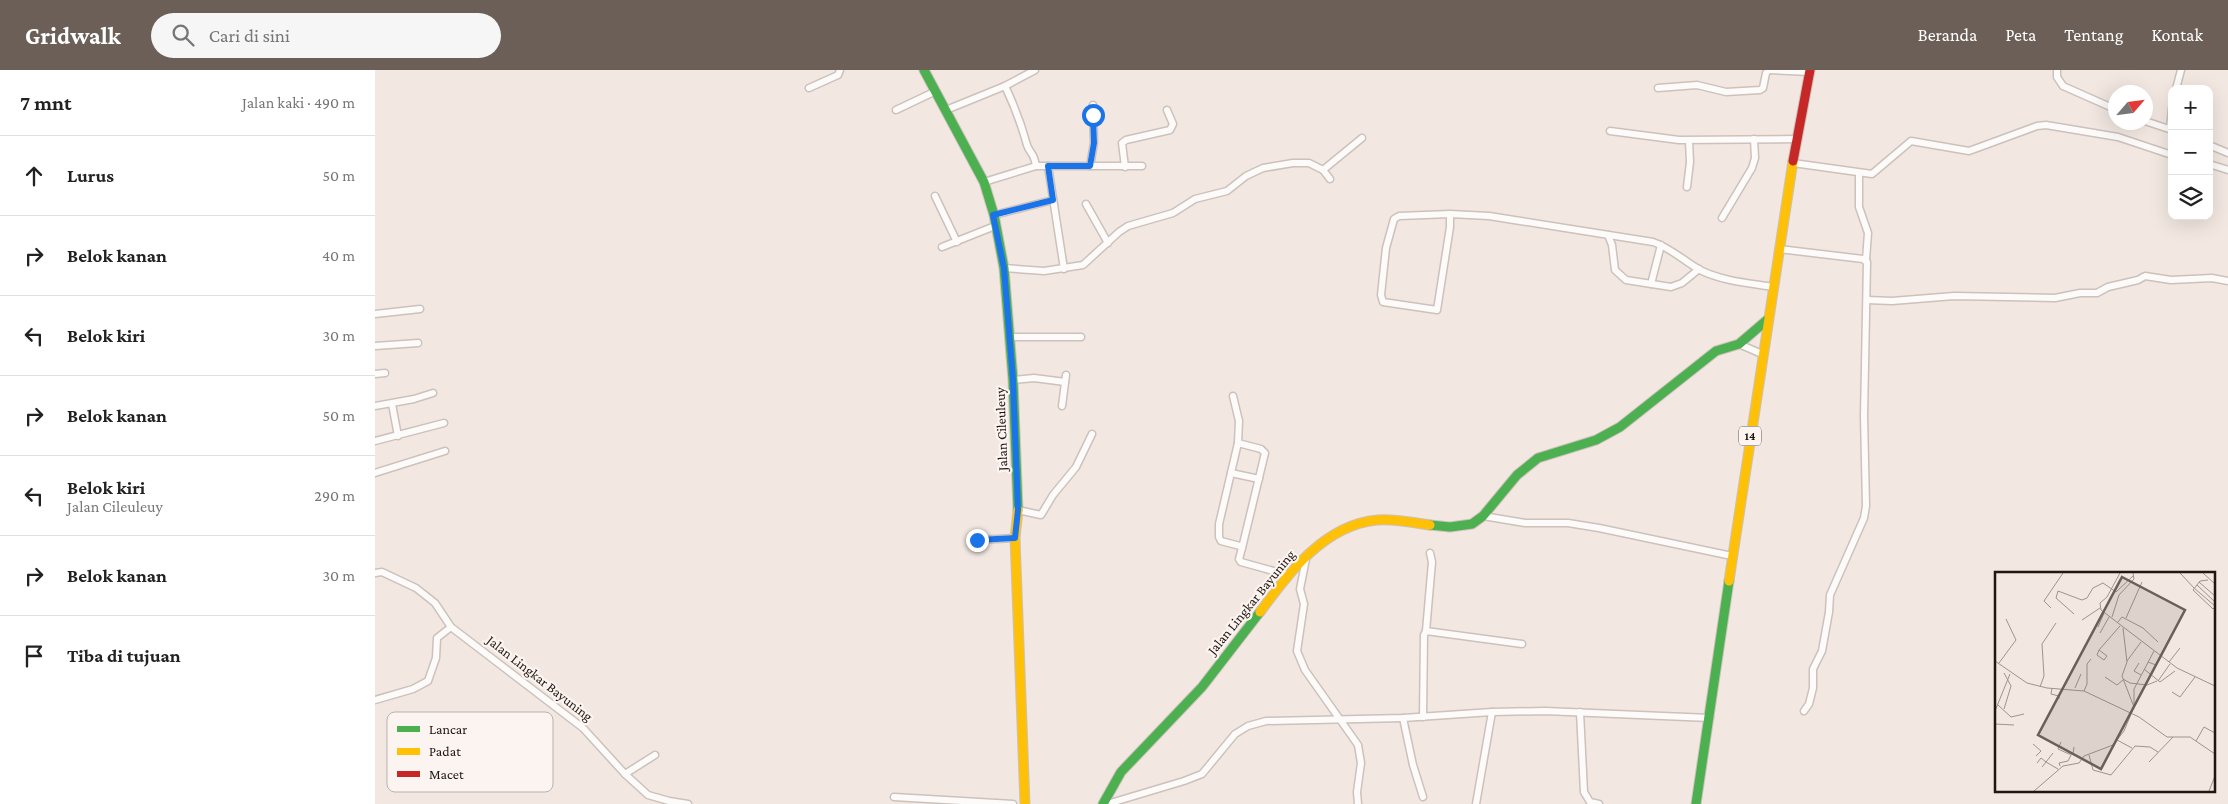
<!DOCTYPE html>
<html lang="id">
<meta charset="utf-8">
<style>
:root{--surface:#fff;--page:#f6f6f6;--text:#222;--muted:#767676;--line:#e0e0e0;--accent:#6b5f58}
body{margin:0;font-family:"Crimson Pro",serif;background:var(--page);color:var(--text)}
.controls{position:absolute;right:15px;top:15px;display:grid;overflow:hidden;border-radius:10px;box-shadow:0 5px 20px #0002}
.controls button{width:45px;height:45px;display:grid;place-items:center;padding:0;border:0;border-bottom:1px solid var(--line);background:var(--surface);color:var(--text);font:25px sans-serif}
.compass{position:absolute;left:1733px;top:15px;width:45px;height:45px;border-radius:50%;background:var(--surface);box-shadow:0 5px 20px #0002;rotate:62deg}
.stop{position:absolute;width:15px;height:15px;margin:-11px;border:4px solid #1a73e8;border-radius:50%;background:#fff}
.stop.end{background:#1a73e8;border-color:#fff;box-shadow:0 1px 5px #0008}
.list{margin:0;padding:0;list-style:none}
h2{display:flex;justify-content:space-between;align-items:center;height:65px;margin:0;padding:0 20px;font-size:21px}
h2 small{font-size:16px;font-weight:400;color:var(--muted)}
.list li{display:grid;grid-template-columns:32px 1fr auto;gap:15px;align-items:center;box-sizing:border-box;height:80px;padding:0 20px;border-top:1px solid var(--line)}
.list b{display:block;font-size:19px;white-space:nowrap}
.list p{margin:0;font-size:16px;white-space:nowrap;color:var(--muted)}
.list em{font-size:16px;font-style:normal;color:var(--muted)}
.icon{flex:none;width:28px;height:28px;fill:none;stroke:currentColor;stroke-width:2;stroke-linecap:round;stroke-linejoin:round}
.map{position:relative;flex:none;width:1853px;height:734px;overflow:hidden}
header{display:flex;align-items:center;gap:30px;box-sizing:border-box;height:70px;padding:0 25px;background:var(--accent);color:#fff}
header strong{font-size:24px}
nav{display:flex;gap:28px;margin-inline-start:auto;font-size:18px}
.search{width:350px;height:45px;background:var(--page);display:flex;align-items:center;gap:12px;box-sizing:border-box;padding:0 18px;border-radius:28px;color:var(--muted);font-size:19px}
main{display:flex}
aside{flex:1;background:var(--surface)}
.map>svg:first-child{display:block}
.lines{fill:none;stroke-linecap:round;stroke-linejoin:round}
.street-casing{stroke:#ccc1bb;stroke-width:9}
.fast-casing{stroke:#ccc1bb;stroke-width:11}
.slow-casing{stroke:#ccc1bb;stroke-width:11}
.jam-casing{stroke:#ccc1bb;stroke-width:11}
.street{stroke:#fdfbfa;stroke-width:6}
.fast{stroke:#4caf50;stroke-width:9}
.slow{stroke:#ffc107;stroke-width:9}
.jam{stroke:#c62828;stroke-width:9}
.route{stroke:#1a73e8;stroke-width:6}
.labels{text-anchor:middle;stroke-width:4.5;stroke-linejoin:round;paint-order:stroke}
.shield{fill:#fcf4f1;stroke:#635953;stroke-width:1}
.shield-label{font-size:12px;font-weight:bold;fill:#22160f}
.street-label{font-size:14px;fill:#22160f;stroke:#fcf4f1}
.inset-road{fill:none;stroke:#9f938d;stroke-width:1}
.view{fill:#6b5f58;fill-opacity:0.15;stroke:#6b5f58;stroke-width:2.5}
.inset-edge{fill:none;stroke:#22160f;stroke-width:2.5}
.key{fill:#fcf4f1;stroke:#bbb1ad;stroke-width:1}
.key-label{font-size:14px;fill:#22160f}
</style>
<header>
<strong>Gridwalk</strong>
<div class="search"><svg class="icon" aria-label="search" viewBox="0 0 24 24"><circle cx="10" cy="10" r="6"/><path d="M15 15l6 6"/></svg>Cari di sini</div>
<nav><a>Beranda</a><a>Peta</a><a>Tentang</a><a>Kontak</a></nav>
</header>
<main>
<aside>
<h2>7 mnt<small>Jalan kaki · 490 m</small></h2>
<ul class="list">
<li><svg class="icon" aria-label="ahead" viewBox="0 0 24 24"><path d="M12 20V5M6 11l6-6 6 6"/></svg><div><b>Lurus</b></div><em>50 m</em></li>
<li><svg class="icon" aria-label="right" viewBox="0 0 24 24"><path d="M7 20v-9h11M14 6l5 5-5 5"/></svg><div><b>Belok kanan</b></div><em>40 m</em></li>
<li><svg class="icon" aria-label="left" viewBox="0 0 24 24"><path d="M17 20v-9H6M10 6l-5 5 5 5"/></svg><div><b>Belok kiri</b></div><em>30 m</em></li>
<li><svg class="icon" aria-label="right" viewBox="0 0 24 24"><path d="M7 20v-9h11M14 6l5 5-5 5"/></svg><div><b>Belok kanan</b></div><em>50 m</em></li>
<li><svg class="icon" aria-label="left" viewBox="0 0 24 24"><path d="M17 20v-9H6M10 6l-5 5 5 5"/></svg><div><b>Belok kiri</b><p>Jalan Cileuleuy</p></div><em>290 m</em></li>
<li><svg class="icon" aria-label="right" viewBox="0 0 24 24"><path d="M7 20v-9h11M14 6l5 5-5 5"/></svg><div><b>Belok kanan</b></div><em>30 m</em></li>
<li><svg class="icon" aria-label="arrive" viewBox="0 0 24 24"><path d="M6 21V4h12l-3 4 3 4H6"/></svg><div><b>Tiba di tujuan</b></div></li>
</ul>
</aside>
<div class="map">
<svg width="1853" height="734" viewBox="0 0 1853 734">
<rect width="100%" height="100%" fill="#f2e7e1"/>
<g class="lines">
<defs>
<g id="street">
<path d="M1395,0L1435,2"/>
<path d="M1682,0V7L1688,16L1740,39"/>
<path d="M630,16C640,37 646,53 652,75C655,84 659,82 661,96"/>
<path d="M434,18L463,5L465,0"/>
<path d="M1283,18L1322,15L1351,22L1385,20L1388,18L1391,3L1394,0"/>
<path d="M1801,19L1806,0"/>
<path d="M521,40L561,21"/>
<path d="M571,40L630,16L660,0"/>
<path d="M1770,51L1797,60"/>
<path d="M1795,59L1797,38"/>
<path d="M1235,61L1304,70L1422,69"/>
<path d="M1834,75L1853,83"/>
<path d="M1418,93L1497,104L1536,71L1594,81L1662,56L1671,55L1743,67L1797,85"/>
<path d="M1834,94L1853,100"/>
<path d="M673,96L689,199"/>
<path d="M715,96L719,73L718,35"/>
<path d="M750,97L747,73L751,70L795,60L798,54L792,40"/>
<path d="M948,100L987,68"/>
<path d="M1484,103V137L1493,163L1491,190"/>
<path d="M609,112L661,96H767"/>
<path d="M1312,117L1315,92L1314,71"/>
<path d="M560,126L582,172"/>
<path d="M711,134L733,173"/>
<path d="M1075,144L1024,146L1019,149L1011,178L1006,225L1008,232L1062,240L1075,157V144L1114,146L1278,172C1296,178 1309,191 1325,200C1347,211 1374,213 1398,217"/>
<path d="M619,145L678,130"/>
<path d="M1347,148L1377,98L1380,88L1379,69"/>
<path d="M1233,165L1237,175L1240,200L1251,210L1296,217L1307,213L1324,199"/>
<path d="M567,177L620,156"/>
<path d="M1404,179L1488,189L1492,192L1489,346L1491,436L1489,448L1455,525L1454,542L1447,581L1438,599V618L1434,634L1429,641"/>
<path d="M629,198L669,201L708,195L744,162L753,156L798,143L820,129L852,121L871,106L888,98L918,93H934L948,100L955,109"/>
<path d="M1276,214L1286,175"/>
<path d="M1492,230L1517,231L1579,226L1680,228L1705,223H1722L1733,217L1763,210L1770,206L1796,210L1837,208L1853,211"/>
<path d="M0,244L45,239"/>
<path d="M635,267H706"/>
<path d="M1364,274L1387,284"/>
<path d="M0,276L43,273"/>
<path d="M0,304L10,303"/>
<path d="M638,310L659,308L690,312"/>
<path d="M858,326L864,351L863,373L844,454V467L846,471L865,476L867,478L864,489L866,492L913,505"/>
<path d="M17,334L23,366"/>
<path d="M0,336L39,329L58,323"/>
<path d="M687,336L691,305"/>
<path d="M0,371L69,353"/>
<path d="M863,373L886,379L890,383L867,478"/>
<path d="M0,403L70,381"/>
<path d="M856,403L884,409"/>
<path d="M643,440L666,445L678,425L701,397L717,364"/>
<path d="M1108,446L1150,453H1193L1224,458L1357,486"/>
<path d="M602,470L640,468"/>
<path d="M932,484L925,519L929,534L922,581L930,600L983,675L986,693L982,722L983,734"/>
<path d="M0,503L7,502L41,518L60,533L76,557L208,658L250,704L273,725L294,731L313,734"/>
<path d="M1051,561L1057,492L1055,483"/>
<path d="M0,630L38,619L53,611L61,588L62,568L76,557"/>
<path d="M1205,642L1209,722L1215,732L1224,734"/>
<path d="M1048,647L1049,565L1051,561L1147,574"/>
<path d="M1028,648L1038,695L1048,727"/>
<path d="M250,704L280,685"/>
<path d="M519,727L638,734"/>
<path d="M732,734L809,711L827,704L860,664L873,656L891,651L1028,648L1117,642L1170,641L1335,648"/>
<path d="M1101,734L1117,642"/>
</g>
<g id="fast">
<path d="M549,0L609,112L619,145L629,198L638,310L643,440"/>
<path d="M1055,455L1075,457L1097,454L1108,446L1142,405L1163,388L1221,370L1245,357L1341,281L1364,274L1392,250"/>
<path d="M728,734L746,702L827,617L885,542"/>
<path d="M1321,734L1354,511"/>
</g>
<g id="slow">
<path d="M643,440L640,468L650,734"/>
<path d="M1354,511L1418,91"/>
<path d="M885,542C914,503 949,455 1002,450C1019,448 1038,453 1055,455"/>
</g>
<path id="jam" d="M1418,91L1435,0"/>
</defs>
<use href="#street" class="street-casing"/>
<use href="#fast" class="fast-casing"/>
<use href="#slow" class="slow-casing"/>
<use href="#jam" class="jam-casing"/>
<use href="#street" class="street"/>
<use href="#fast" class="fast"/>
<use href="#slow" class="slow"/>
<use href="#jam" class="jam"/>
</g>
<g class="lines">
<path class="route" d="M602,470L640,468L643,440L638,310L629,198L618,145L678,130L673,96H715L719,73L718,45"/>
</g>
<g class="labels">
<rect class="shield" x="1364" y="356.5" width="22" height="19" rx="4"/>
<g class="shield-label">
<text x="1375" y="370">14</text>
</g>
<g class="street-label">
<text transform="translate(626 359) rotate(-92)" y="5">Jalan Cileuleuy</text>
<text transform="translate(876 532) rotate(-51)" y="5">Jalan Lingkar Bayuning</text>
<text transform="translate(165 608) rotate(38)" y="5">Jalan Lingkar Bayuning</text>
</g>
</g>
<g transform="translate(1620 502)">
<rect width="220" height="220" fill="#f2e7e1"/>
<path class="inset-road" d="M125,1L112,25L105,31L106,38L182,96L220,114M185,1L199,16M208,1L220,12M213,8L205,9L198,18L218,37L220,35M204,10L220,24M202,13L220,30M199,16L220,34M56,36L49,29L68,1M79,42L61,26L63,19L87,28L92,26L98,16L108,11L121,20L138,4M117,45L124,23L139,7L138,1M131,46L147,10M87,48L105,36M123,50L127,45L148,56L163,70M103,55L109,41M105,61L114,45M104,78L102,83L109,88L112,84L104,78L125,54M0,89L32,111L52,116L89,119L144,145L172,165H195L220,182M132,89L146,70M153,90L161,93L166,85M174,90L185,76M4,91L21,68L11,47M144,91L139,99L146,103M149,97L165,110L180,99M9,101L16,114L9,137M110,105L122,113L128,108M128,107L135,111L152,113L162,109M163,109L175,92M45,115L49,104L47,72L61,51M57,116L56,122L64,124V127M80,116L86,102M89,119L92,112V92L96,87M177,120L185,125L200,105M3,133L16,145L29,142M139,133V117L159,79M0,139L15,102M0,152L19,153M122,168L137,176M201,169L209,155L220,161M66,170L63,177L74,182H78L79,175M38,172L46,179L41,184M58,181L51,190L63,197M94,183L98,198L116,203L140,174L155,175L163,180M154,190L178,165M42,191L46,186L51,190L47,195M65,194L64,191L73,189L76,183M39,219L68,194L84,191L89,184L118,173L129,159L139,135L127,104L132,90L128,56M214,219L220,204"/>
<path class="view" d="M127,5L190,38L106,197L43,163Z"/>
<rect width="220" height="220" class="inset-edge"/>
</g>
<rect x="12" y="642" width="166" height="80" rx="8" class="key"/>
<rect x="22" y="656" width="23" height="6" fill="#4caf50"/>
<rect x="22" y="678" width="23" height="7" fill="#ffc107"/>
<rect x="22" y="701" width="23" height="6" fill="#c62828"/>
<g class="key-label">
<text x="54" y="664">Lancar</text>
<text x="54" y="686">Padat</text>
<text x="54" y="709">Macet</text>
</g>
</svg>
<div class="controls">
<button>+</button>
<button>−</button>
<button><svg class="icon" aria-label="layers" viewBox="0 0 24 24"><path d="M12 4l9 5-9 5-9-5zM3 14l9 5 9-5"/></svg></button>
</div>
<svg class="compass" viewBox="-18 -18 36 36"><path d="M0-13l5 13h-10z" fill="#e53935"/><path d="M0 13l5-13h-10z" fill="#767676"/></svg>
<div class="stop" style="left:718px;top:45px"></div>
<div class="stop end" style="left:602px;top:470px"></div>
</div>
</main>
